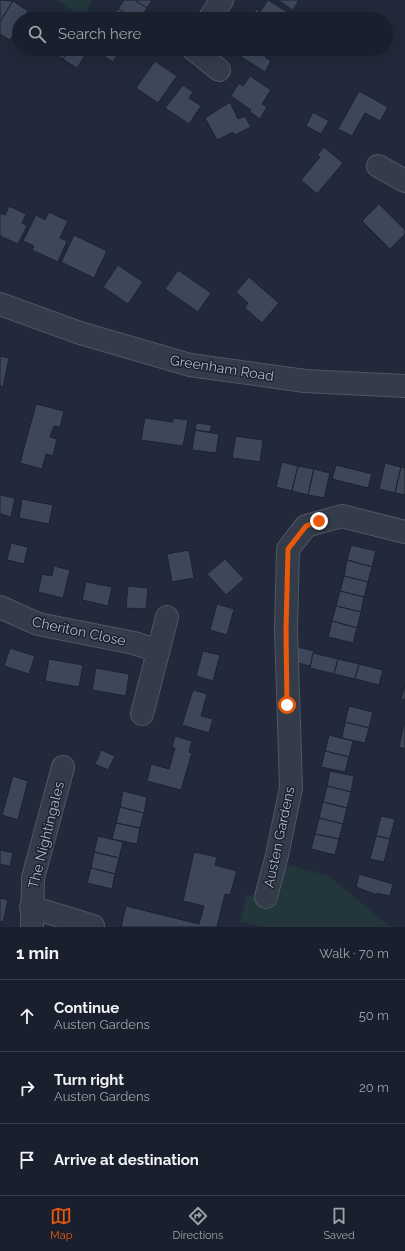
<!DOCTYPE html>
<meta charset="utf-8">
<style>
:root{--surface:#191f2c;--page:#222734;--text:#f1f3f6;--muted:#9fa2a9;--line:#373d48;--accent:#ea580c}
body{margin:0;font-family:Raleway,sans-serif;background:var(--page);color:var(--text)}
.stop{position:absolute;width:12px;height:12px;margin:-9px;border:3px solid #ea580c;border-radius:50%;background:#fff}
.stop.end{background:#ea580c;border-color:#fff;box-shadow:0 1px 4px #0008}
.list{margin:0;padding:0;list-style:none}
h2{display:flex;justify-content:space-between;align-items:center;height:52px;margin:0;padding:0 16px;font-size:17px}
h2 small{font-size:13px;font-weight:400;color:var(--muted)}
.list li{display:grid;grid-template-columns:26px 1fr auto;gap:12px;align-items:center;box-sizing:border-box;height:72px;padding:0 16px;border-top:1px solid var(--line)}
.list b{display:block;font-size:15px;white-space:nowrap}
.list p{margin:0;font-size:13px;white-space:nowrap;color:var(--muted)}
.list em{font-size:13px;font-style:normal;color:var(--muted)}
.icon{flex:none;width:22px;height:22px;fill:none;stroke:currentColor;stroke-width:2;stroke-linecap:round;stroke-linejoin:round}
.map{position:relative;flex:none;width:405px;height:927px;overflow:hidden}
.search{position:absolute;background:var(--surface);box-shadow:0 4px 16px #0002;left:12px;right:12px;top:12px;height:44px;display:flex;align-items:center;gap:10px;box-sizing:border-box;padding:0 14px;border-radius:22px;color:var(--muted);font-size:15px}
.sheet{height:268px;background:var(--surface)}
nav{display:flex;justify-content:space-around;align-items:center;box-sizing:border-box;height:56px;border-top:1px solid var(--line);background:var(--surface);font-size:11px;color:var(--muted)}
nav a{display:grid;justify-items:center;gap:2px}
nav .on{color:var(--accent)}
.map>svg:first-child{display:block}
.green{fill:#23363b}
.building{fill:#3d4759;stroke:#1c2330}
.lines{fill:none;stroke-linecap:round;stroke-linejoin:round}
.minor-casing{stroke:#4f5664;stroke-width:24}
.minor{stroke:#343c4a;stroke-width:22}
.route{stroke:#ea580c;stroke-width:5}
.labels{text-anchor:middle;stroke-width:3;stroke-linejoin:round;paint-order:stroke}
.street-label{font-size:14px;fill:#afb6c6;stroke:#1a212e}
</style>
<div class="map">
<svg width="405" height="927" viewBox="0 0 405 927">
<rect width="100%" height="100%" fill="#21293a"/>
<g class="green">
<path d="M56,0H93L83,17Z"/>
<path d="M282,863L329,876L391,927H262L240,922L247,895L277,902L282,884L277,883Z"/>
</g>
<g class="building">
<path d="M0,0L13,1L0,22Z"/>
<path d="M124,0H135L147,8L140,19H135L118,9Z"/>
<path d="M135,0H152L147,8Z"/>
<path d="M268,0L297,18L296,19H250L256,9L260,12Z"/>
<path d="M278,0H299L293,10Z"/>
<path d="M13,1L28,11L23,19H19V25L10,40L0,34V22Z"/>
<path d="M118,9L135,19H112Z"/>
<path d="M36,12L46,19H32Z"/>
<path d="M51,49H70L63,59L50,51Z"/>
<path d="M70,49H89L77,68L63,59Z"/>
<path d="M93,49H121L113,62Z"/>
<path d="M237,49H271L265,57L271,61L265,72L235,53Z"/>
<path d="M155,61L177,76L158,103L136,88Z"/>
<path d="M250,76L271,90L262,104L267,107L260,119L250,112L251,110L231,96L239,83L243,86Z"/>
<path d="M183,85L193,92L189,98L201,106L189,124L165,108Z"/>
<path d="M359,91L388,107L380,121L365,113L352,136L338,129Z"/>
<path d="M230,102L238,119L245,116L251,127L235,135L233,132L217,140L205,118Z"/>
<path d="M313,112L329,121L321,134L306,126Z"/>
<path d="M324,147L343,163L317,194L301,180L320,157L317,155Z"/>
<path d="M379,204L405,230V234L390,249L362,221Z"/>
<path d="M9,206L26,214L22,223L27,226L18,244L0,236V213L5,215Z"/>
<path d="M49,212L68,221L60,238L67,241L58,262L32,250L34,246L23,241L36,215L45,220Z"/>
<path d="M74,235L107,251L94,278L61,262Z"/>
<path d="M118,265L143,282L128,304L103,287Z"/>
<path d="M178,270L211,293L198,312L165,289Z"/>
<path d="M249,277L279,303L262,323L245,308L248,303L236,292Z"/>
<path d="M0,356L9,358L3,387L0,386Z"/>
<path d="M36,404L64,411L60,427L54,426L50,437L57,439L53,456L46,454L42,469L20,463Z"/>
<path d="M145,418L173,422V418L188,420L183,446L141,440Z"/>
<path d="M196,423L212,425L210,432L195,430Z"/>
<path d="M195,430L219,434L216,453L192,450Z"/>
<path d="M236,436L263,440L260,462L232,458Z"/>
<path d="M282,462L298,466L292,491L276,487Z"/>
<path d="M385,463L401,467L395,493L379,489Z"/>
<path d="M336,465L372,474L368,488L332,479Z"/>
<path d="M298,466L314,469L308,495L292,491Z"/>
<path d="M401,467L405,468V495L395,493Z"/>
<path d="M314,469L330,473L324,498L308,495Z"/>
<path d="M0,495L15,498L11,517L0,514Z"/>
<path d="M22,499L53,505L49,524L19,518Z"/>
<path d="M11,543L28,547L24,564L7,560Z"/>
<path d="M351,545L376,551L372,567L347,560Z"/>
<path d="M189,550L194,578L172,582L167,554Z"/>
<path d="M225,559L244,579L226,595L207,574Z"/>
<path d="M347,560L372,567L368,582L344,576Z"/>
<path d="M54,566L70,570L63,598L38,592L42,574L52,576Z"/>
<path d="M344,576L368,582L364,597L340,591Z"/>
<path d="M86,582L112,587L108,606L82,600Z"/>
<path d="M128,586L148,588L146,609L126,608Z"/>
<path d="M340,591L364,597L361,612L336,606Z"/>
<path d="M217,604L234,609L227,635L210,630Z"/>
<path d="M336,606L361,612L357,628L332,621Z"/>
<path d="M332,621L357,628L353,643L328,637Z"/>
<path d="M294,646L314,651L310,666L290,661Z"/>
<path d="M10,648L35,656L29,674L4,666Z"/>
<path d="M203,651L220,655L213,681L196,676Z"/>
<path d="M313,653L338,659L334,674L310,668Z"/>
<path d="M49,659L83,665L79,687L45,681Z"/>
<path d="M338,659L359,664L355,679L334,674Z"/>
<path d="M359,664L383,670L379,685L355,679Z"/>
<path d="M96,668L129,674L126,696L92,690Z"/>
<path d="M405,684V700L401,699Z"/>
<path d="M193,690L207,694L201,716L213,719L209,733L182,725Z"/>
<path d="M349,706L373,712L369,728L345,722Z"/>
<path d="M345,722L369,728L365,743L342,738Z"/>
<path d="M404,724H405V749L399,747Z"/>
<path d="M329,735L353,741L349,757L325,751Z"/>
<path d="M175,736L192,741L189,752L192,753L181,790L147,781L151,764L169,769L175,748L172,747Z"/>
<path d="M101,750L115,756L108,770L95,764Z"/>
<path d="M325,751L349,757L345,772L321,767Z"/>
<path d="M330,771L354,776L351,792L327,786Z"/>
<path d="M13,776L28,781L18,820L2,815Z"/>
<path d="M327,786L351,792L347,808L323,802Z"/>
<path d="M123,791L147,797L144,813L120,807Z"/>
<path d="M323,802L347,808L343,824L319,818Z"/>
<path d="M120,807L144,813L140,828L116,823Z"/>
<path d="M381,816L395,819L390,839L376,836Z"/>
<path d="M319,818L343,824L339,839L315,834Z"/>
<path d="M116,823L140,828L137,844L112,839Z"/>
<path d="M315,834L339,839L335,855L311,849Z"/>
<path d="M98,836L123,842L119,858L94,852Z"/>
<path d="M376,836L390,839L384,862L370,859Z"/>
<path d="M0,850L13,853L10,866L0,864Z"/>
<path d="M94,852L119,858L115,874L91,868Z"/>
<path d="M194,852L217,857L215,865L237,871L230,895L225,894L217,927H121L126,906L199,924L204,906L183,901Z"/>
<path d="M91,868L115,874L112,889L87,883Z"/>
<path d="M359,874L393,884L390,896L377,893V895L356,887Z"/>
<path d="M0,898L8,900L3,922L0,921Z"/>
</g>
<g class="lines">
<defs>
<g id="minor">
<path d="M209,19L222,0"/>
<path d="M193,49L219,70"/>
<path d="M378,166L405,181"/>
<path d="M0,304L80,333L190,365L305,381L405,386"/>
<path d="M0,607L38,624L134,643L158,651"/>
<path d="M142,714L167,617"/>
<path d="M266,897L277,855L291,788L286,630L288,549L306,526L342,516L405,532"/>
<path d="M31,907L93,926"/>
<path d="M32,927L33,878L63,767"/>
</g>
</defs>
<use href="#minor" class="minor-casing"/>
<use href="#minor" class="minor"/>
</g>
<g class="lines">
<path class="route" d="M287,705L286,630L288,549L306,526L319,521"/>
</g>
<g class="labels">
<g class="street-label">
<text transform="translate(222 368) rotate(9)" y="5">Greenham Road</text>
<text transform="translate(79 631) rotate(12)" y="5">Cheriton Close</text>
<text transform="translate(46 835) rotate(-76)" y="5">The Nightingales</text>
<text transform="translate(279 837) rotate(-78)" y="5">Austen Gardens</text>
</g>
</g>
</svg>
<div class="stop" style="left:287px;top:705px"></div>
<div class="stop end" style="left:319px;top:521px"></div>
<div class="search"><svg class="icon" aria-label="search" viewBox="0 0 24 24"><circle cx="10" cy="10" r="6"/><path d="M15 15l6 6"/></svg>Search here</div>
</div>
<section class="sheet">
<h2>1 min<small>Walk · 70 m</small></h2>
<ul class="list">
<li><svg class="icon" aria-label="ahead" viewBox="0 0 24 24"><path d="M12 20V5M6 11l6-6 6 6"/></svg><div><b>Continue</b><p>Austen Gardens</p></div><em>50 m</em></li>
<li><svg class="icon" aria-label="right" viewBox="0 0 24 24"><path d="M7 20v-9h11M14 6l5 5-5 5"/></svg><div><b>Turn right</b><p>Austen Gardens</p></div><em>20 m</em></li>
<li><svg class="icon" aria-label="arrive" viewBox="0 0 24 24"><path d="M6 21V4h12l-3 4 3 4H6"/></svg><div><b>Arrive at destination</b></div></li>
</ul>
</section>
<nav>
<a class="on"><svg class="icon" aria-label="map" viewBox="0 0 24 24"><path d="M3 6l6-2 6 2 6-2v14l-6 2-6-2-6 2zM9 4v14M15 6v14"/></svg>Map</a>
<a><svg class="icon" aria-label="directions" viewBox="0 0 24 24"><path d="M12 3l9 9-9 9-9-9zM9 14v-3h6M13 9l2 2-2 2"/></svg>Directions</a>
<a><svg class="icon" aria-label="saved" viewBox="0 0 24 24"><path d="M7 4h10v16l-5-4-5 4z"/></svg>Saved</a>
</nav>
